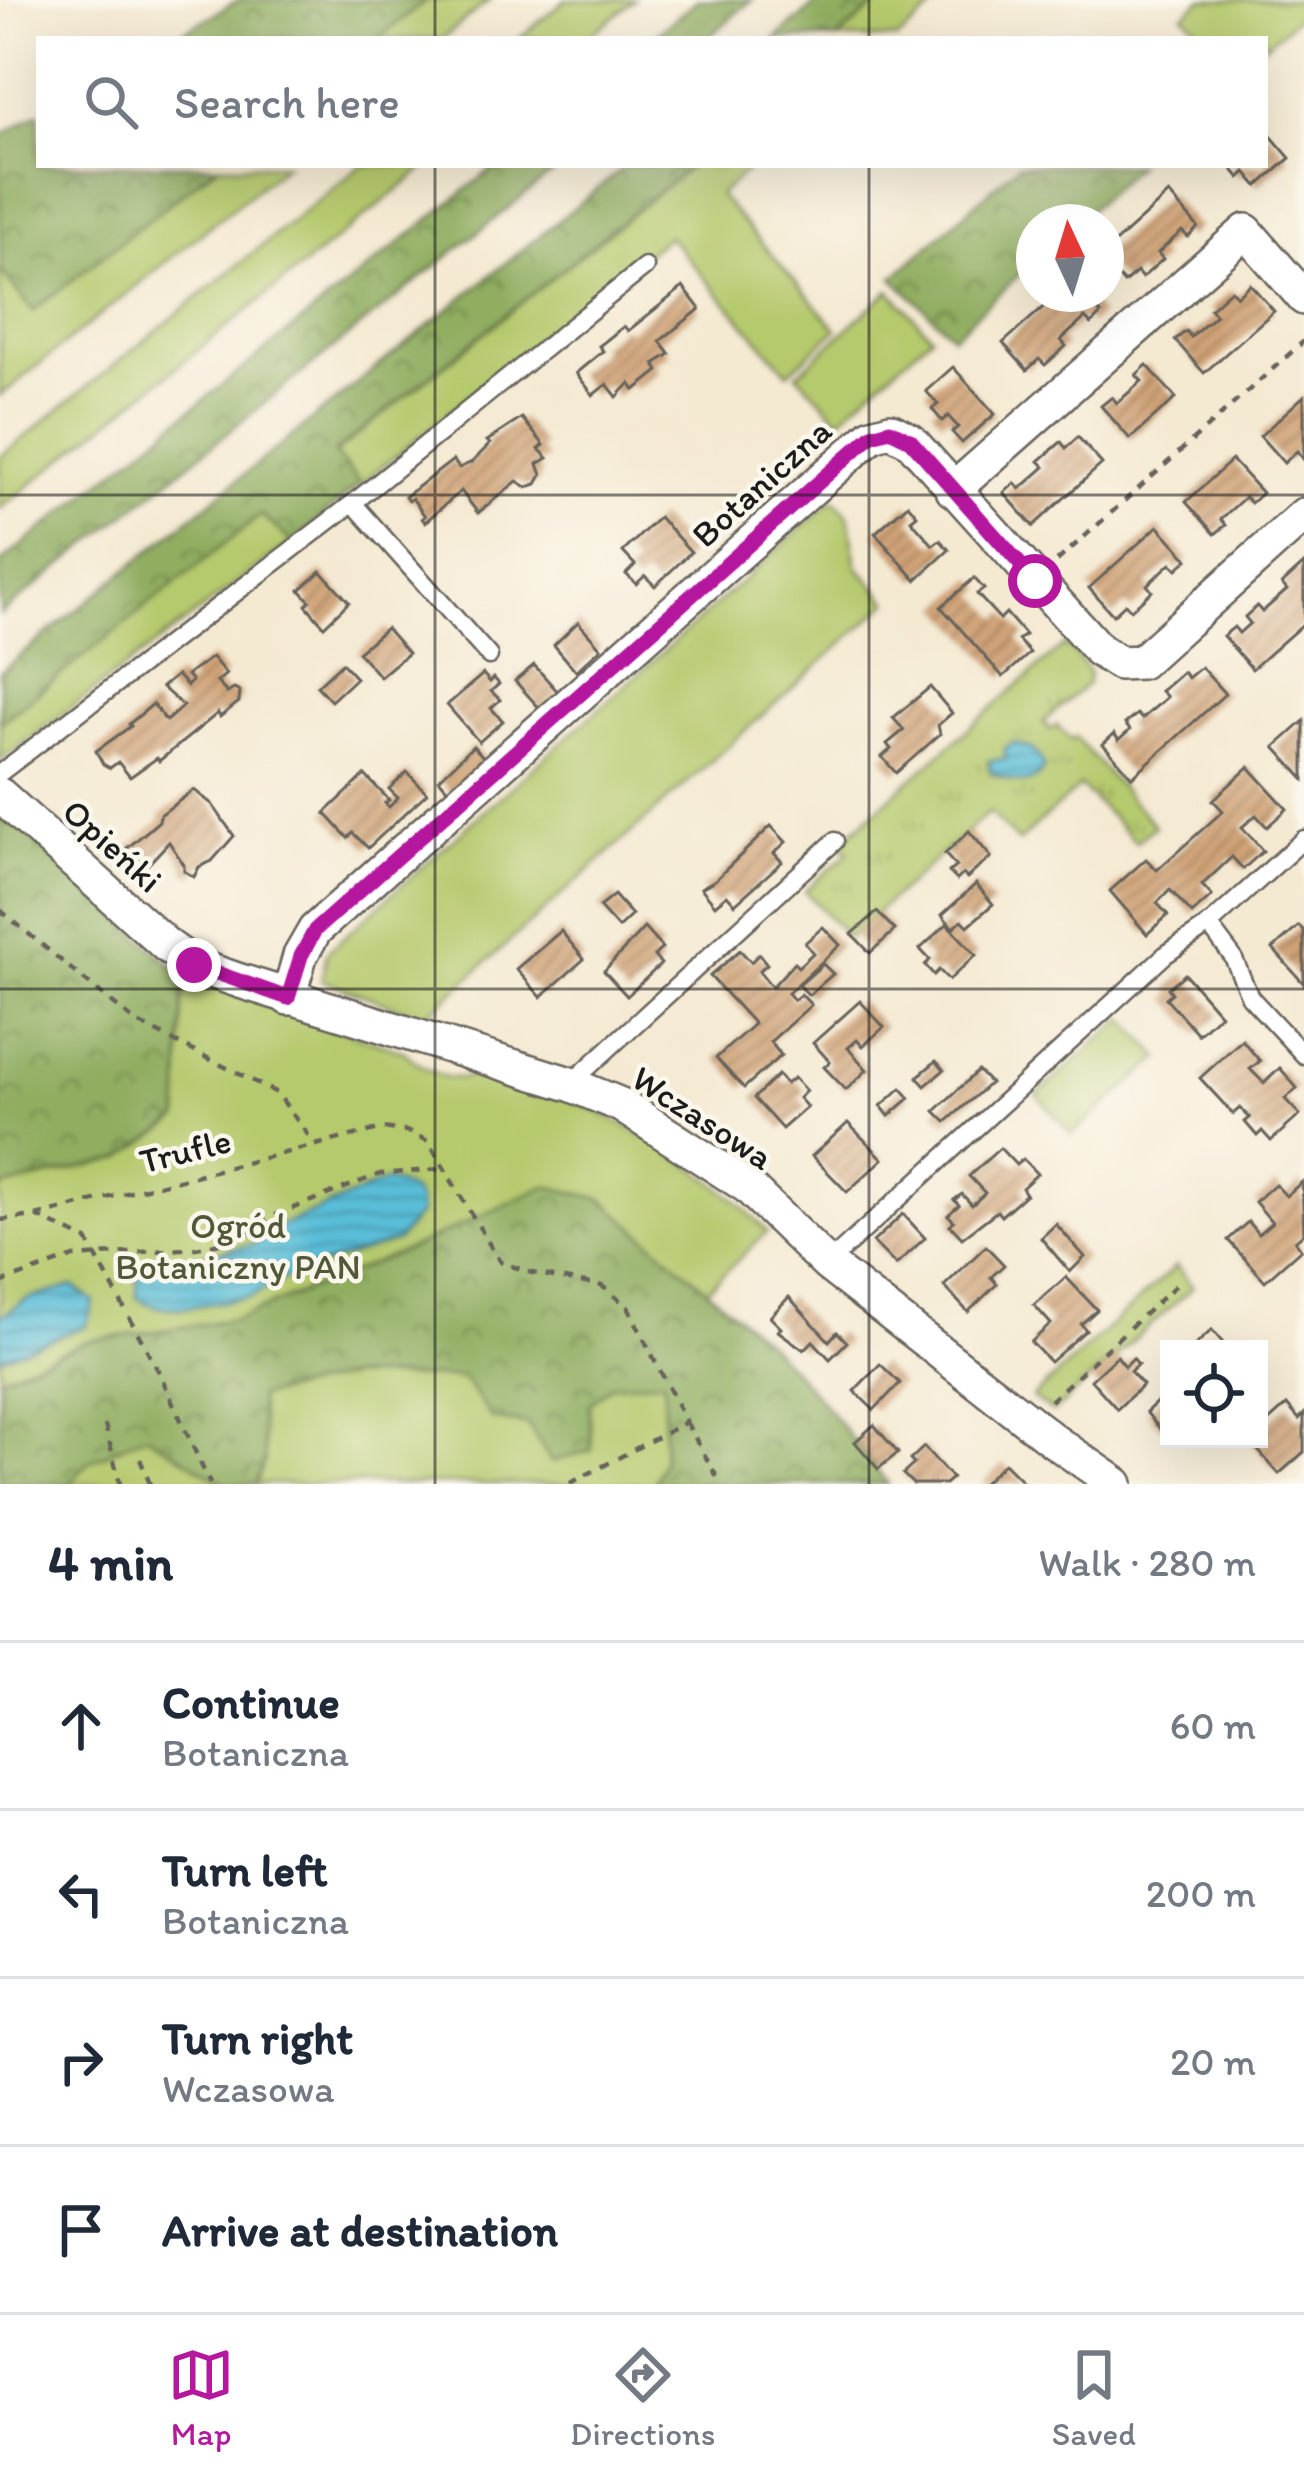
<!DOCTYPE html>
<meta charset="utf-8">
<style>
:root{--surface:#fff;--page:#f2f2f3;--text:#1f2937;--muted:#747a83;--line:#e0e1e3;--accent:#b5179e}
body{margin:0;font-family:Itim,sans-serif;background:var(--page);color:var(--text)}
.controls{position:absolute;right:36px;bottom:36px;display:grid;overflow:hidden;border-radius:0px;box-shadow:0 12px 48px #0002}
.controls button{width:108px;height:108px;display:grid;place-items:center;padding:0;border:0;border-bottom:3px solid var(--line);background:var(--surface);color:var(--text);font:60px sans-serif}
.compass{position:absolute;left:1016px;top:204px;width:108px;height:108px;border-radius:50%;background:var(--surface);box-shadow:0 12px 48px #0002;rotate:356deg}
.stop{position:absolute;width:36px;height:36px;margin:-27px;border:9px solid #b5179e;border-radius:50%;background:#fff}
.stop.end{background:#b5179e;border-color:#fff;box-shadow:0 3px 12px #0008}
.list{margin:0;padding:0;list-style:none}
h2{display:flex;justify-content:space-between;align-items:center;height:156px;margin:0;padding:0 48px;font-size:51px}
h2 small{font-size:39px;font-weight:400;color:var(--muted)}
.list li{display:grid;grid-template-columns:78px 1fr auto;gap:36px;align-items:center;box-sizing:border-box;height:168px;padding:0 48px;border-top:3px solid var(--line)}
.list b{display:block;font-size:45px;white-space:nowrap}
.list p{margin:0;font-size:39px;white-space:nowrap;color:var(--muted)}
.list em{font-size:39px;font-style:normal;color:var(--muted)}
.icon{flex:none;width:66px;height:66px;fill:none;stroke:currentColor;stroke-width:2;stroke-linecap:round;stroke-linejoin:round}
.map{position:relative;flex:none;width:1304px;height:1484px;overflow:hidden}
.search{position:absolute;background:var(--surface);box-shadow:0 12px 48px #0002;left:36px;right:36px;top:36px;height:132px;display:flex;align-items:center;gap:30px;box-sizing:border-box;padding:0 42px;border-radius:0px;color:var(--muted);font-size:45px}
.sheet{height:828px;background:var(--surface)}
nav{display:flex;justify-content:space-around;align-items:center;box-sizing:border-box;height:168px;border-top:3px solid var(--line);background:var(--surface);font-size:33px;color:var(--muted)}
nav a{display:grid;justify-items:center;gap:6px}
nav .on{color:var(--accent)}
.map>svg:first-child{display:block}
.green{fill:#b5c96d;stroke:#687244;stroke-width:3}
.forest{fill:url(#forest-crowns);stroke:#56643e;stroke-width:3}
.park{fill:url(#park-tufts);stroke:#687244;stroke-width:3}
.water{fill:url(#water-rules);stroke:#3b6d7a;stroke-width:3}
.building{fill:url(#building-hatch)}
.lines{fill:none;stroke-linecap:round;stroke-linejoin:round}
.service-casing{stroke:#68645b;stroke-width:21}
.minor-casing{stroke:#68645b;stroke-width:38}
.path{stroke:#68645b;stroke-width:4.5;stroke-dasharray:9 9;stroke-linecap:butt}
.service{stroke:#fff;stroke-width:16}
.minor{stroke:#fff;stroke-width:33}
.route{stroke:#b5179e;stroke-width:15}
.grid{fill:none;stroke:#1c1c1c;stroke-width:3;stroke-opacity:0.55}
.labels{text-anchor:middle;stroke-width:9;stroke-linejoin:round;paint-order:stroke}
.street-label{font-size:36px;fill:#1c1c1c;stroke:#fbf7ec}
.park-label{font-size:36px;fill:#525938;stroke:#fbf7ec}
</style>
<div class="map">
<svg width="1304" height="1484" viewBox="0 0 1304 1484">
<defs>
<pattern id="forest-crowns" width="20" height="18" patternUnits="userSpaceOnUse" patternTransform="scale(3)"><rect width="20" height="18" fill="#90ad60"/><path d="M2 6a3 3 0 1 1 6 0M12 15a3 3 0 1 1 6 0" fill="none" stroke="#758c4e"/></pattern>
<pattern id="park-tufts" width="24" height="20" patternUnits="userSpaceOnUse" patternTransform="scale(3)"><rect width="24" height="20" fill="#b5c96d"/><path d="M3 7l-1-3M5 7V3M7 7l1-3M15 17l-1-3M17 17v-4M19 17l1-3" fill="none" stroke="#9bac5e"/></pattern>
<pattern id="water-rules" width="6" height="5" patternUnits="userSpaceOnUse" patternTransform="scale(3)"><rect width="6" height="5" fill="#5abed8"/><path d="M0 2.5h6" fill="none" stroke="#4a9aae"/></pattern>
<pattern id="building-hatch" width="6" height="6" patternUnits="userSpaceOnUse" patternTransform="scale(3)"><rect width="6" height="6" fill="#d0a377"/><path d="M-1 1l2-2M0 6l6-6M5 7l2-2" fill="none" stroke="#a88461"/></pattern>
</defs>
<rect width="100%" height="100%" fill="#fbf7ec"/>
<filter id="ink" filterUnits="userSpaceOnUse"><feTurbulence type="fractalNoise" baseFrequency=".00833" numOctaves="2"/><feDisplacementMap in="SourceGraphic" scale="24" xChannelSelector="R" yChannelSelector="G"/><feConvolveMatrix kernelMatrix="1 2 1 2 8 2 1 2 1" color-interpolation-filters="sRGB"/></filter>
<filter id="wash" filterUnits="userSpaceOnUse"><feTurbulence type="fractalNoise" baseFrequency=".004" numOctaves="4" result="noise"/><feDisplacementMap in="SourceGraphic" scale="48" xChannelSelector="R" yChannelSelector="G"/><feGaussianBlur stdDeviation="2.7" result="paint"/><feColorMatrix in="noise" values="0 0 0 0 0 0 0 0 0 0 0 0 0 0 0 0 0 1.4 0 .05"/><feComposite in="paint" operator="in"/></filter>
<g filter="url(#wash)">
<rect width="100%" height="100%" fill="#f4e9d1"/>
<g class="green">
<path d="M427,0H490L442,39H377Z"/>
<path d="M566,0H634L586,39H518Z"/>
<path d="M882,0H943L898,39H837Z"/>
<path d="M1201,0H1304V11L1265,46V39H1210L1184,15Z"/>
<path d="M218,165H286L0,396V270L33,311Z"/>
<path d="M362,165H429L0,509V457Z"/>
<path d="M692,165H753L719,195L837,329L788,373L668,236L361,484L334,454Z"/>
<path d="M890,290L931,336L839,419L797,374Z"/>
<path d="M834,499L849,516L857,566L889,602L425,1017L321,980L327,952Z"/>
<path d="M261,514L292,542L0,761V723Z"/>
<path d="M0,810L184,976L403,1051C418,1065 439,1079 460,1078C473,1078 484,1071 497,1075C586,1096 707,1163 767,1232L707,1290L795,1371L888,1484H0Z"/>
<path d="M1124,1018L1160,1058L1072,1135L1037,1095Z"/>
<path d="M1176,1266L1193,1287L1053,1412L1032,1398Z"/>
</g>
<g class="forest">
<path d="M239,0H427L377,39H170Z"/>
<path d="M697,0H752L707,39H651Z"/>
<path d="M820,0H882L837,39H775Z"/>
<path d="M39,113V165H218L33,311L0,270V136Z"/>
<path d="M497,165H562L0,615V563Z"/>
<path d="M627,165H692L334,453L361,484L292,542L261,515L0,723V672Z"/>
<path d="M1018,165H1137L1076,222H1034V261L953,336L893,278Z"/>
<path d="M0,810L184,976L179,1119L122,1158L0,1188Z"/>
<path d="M546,1186L602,1199L766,1341L823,1403L888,1484H654L663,1460L664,1381L611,1385L589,1405L592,1450L551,1462L527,1424L492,1419L462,1377H351L259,1397L265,1459L256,1484H226L146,1435L89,1462L70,1484H0V1377L87,1341L237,1319L416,1246Z"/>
</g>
<path class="park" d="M1065,644L1089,671L1088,683L1043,722L1050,730L1057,725L1071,740L1075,737L1155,826L1136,842L1080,786L1018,842L989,812L848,938L805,891L848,853L840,842Z"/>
<g class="water">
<path d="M1013,743C1030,747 1039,750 1044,768C1031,791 1012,781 991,773L989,761L1005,759V748Z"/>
<path d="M386,1181C406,1186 419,1191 420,1213L397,1241L291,1275L251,1297L183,1308L156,1307L137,1298L138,1274L146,1267L255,1244L281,1226Z"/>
<path d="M73,1286L94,1302L86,1326L0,1358V1317L27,1299Z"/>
</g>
<g id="blocks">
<g class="building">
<path d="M1265,129L1290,158L1258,186L1246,172L1240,178L1229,165H1265Z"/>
<path d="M1169,194L1198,227L1188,237L1182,231L1158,253L1163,259L1152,269L1142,278L1137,272L1124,283L1106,263V251Z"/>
<path d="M1250,284L1274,311L1204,373L1175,340L1186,331L1191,337L1216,315L1210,309L1221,299L1231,290L1237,296Z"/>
<path d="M683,287L700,309L660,341L670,354L654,364L659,371L635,390L630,383L617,397L607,384L593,395L576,373L603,351L599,346L608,339L624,326L628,331Z"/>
<path d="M1058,294H1084L1101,314L1091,324L1085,318L1061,340L1066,346L1045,365L1039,359L1027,370L1003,343Z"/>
<path d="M1147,365L1176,398L1130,439L1101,406L1112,397L1117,403L1142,381L1136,375Z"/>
<path d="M953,367L995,414L962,443L952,432L958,427L948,416L942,421L932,409L938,404L926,391Z"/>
<path d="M1304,396V460L1297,451L1284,463L1260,436Z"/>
<path d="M522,418L544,445L539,449L548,458L538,464L542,475L537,484L527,487L517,481L478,513L461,491L425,522L422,518L425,516L412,498L409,501L405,497L453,460L459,468L472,462L490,444L487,441Z"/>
<path d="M1078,437L1102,464L1033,526L1004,493L1015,483L1020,489L1045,467L1039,461L1061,442L1066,448Z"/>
<path d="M1232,460L1262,493L1251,503L1245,497L1221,519L1226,525L1215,534L1186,502Z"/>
<path d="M908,504L917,515L911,520L933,545L940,540L949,550L916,580L875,533Z"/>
<path d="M659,517L691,552L655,586L645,576L636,584L626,574L635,565L623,552Z"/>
<path d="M1158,526L1188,559L1177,569L1171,563L1147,585L1152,591L1141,601L1131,610L1125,604L1113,615L1089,588Z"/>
<path d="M1304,564V623L1252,669L1223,636L1234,627L1239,633L1250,623L1245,617L1257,606L1262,612L1287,590L1282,584Z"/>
<path d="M321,571L349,602L324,626L306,605L310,601L300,590Z"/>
<path d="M974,578L984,589L977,594L1000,619L1006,613L1025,635L1018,640L1030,653L1003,677L941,607Z"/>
<path d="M578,622L601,648L576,671L554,645Z"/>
<path d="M386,628L408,653L380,677L358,652Z"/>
<path d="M212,657L226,674L217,682L227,693L234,689L240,692L239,702L220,717L218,713L159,761L157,758L130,777L118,762L110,768L103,764L96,751L131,726L129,724L153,704L166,721L183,706L162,687L177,675L187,686L192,681L187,675Z"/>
<path d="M342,663L356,678L331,701L317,686Z"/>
<path d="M534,665L560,694L541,710L515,681Z"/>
<path d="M1201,667L1225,694L1132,777L1103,744L1114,734L1119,740L1130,730L1125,724L1137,714L1142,719L1167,697L1161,691L1183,672L1188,678Z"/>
<path d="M483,674L490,682L494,678L499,684L491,691L500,700L491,708L503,721L479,742L447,705Z"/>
<path d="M930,687L952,713L938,725L940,734L896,773L882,757L891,749L887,744L904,730L893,718Z"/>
<path d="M1304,721V779L1275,747Z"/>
<path d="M473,746L486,760L450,792L439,779Z"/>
<path d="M1249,767L1287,809L1267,827L1256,815L1242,827L1263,851L1243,869L1232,857L1202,885L1212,896L1192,914L1170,890L1157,903L1168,915L1147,934L1110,891L1146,859L1157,870L1223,811L1213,800Z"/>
<path d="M407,772L427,793L368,848L353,833L348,838L325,813L365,775L389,800L385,803L389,807L398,798L389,789Z"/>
<path d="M194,790L212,804L234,836L212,861L199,867L194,877L184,871V865L169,842L142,871L125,850L159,821L160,815Z"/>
<path d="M771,826L786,842L774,853L782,862L735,904L727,895L715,905L701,888L715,880Z"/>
<path d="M969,831L991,857L967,878L963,874L957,880L949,872L956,866L945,854Z"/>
<path d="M976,884L993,904L968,926L962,920L953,928L942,915Z"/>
<path d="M614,895L632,915L618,928L599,907Z"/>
<path d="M877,912L895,930L870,953L852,934Z"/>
<path d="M947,924L976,955L949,980L939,970L934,975L925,965L930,960L920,949Z"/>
<path d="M1299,926L1304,931V984L1273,949Z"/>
<path d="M823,927L840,945L788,993L794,1000L801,994L811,1005L770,1042L781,1055L744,1088L716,1058L754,1024L710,976L740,950L751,962L759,954L767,964L759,971L772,987L794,963L798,967L813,953L805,943Z"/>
<path d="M644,928L662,948L654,956L661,964L627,996L604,971Z"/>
<path d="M561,931L584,959L541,997L516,969Z"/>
<path d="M823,964L833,974L809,995L799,985Z"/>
<path d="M1185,974L1220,1014L1198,1034L1166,998L1172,993L1168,988Z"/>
<path d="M860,1001L884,1027L863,1046L857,1040L848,1048L867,1070L846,1090L824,1067L830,1062L813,1043Z"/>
<path d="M1242,1040L1260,1061L1250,1069L1264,1083L1280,1068L1297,1088L1285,1099L1300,1115L1271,1141L1262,1131L1257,1136L1245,1122L1250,1118L1240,1108L1233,1114L1200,1078Z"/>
<path d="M936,1061L944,1070L925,1086L917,1077Z"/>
<path d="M978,1071L990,1083L946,1122L935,1111Z"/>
<path d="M778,1075L786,1084L794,1078L806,1091L799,1098L807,1107L782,1129L754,1098Z"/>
<path d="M901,1088L910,1098L889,1116L881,1106Z"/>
<path d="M848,1123L883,1159L847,1192L812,1156Z"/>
<path d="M1000,1148L1016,1165L1023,1159L1037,1174L1022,1188L1026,1194L1001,1216L997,1211L962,1238L950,1225L954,1221L948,1215L959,1205L954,1200L962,1194L972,1205L985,1193L969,1176Z"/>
<path d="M1302,1182L1304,1233L1295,1241L1301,1249L1265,1281L1228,1240L1248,1222L1258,1234L1272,1222L1255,1202L1275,1184L1286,1196Z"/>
<path d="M903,1214L925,1238L896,1265L873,1242Z"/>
<path d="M1056,1224L1085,1257L1070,1272L1041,1238Z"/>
<path d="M986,1246L1004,1265L991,1277L997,1284L968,1312L944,1286Z"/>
<path d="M1066,1277L1097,1310L1081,1324L1086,1330L1050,1362L1031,1342L1051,1324L1034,1305Z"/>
<path d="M789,1297L829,1341L837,1332L847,1342L830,1359L813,1341L804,1350L778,1331L781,1328L770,1317Z"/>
<path d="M1212,1330L1223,1343L1216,1349H1191Z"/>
<path d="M1117,1356L1125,1366L1133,1358L1138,1364L1130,1371L1143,1385L1117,1409L1091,1380Z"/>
<path d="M880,1364L900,1383L874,1410L854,1391Z"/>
<path d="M1169,1391V1422L1160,1429L1146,1412Z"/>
<path d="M1287,1405L1299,1419L1304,1414V1452L1279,1474L1248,1439H1259V1430Z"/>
<path d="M874,1425L898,1453L878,1469L855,1442Z"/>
<path d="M924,1447L952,1478L945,1484H913L903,1474L914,1464L910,1460Z"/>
<path d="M1004,1463L1025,1484H982Z"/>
</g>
</g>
</g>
<g filter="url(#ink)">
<use href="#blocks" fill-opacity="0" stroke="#68645b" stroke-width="3"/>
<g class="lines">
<defs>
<g id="service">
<path d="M353,503L489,656"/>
<path d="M0,773L353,503L645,267"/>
<path d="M1209,925L1233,957L1250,997L1304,1055"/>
<path d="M570,1084L835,841"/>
<path d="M827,1264L1165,955L1209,925L1304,839"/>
</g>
<g id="minor">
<path d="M953,490L1246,231L1304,298"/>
<path d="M0,795L166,945L194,965L240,981L570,1084L621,1105L747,1186L827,1264L1054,1441L1116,1484"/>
<path d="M288,998L300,956L315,930L872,435L890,430L910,440L1099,650L1119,663L1141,662L1304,515"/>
</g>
</defs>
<use href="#service" class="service-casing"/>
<use href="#minor" class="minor-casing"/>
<g class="path">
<path d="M1057,561L1304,341"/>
<path d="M0,910L134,1021L277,1093L314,1143"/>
<path d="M36,1216L87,1240L159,1372L210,1484"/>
<path d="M0,1220L36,1216L383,1128L406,1131L428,1141L500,1262L532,1273L602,1286L628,1307L686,1422L569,1484"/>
<path d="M0,1283L74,1257L196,1248L239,1239L273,1216L380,1174L441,1169"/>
<path d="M1050,1401L1176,1285"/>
<path d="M686,1422L721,1484"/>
<path d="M105,1425L120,1484"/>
<path d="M140,1459L150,1484"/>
</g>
<use href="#service" class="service"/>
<use href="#minor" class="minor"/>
</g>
</g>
<g class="lines" filter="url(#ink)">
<path class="route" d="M194,965L288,998L301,956L315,930L872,435L890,430L910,440L1035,581"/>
</g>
<path class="grid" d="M435,0V39M869,0V39M435,165V1484M869,165V1484M0,495H1304M0,989H1304"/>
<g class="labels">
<g class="street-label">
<text transform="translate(761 482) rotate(-42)" y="13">Botaniczna</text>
<text transform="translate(113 845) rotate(42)" y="13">Opieńki</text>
<text transform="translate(703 1117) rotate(33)" y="13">Wczasowa</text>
<text transform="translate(185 1150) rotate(-14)" y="13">Trufle</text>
</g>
<g class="park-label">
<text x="238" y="1238">Ogród<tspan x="238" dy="41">Botaniczny PAN</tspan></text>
</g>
</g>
</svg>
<div class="controls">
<button><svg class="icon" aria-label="locate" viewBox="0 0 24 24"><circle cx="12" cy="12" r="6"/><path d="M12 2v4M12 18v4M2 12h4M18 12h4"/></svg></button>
</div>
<svg class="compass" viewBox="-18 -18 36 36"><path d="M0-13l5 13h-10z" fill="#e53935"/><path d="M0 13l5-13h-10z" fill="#747a83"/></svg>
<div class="stop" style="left:1035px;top:581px"></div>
<div class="stop end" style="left:194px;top:965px"></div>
<div class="search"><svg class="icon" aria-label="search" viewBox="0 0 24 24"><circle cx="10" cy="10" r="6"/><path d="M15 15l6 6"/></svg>Search here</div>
</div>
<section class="sheet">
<h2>4 min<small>Walk · 280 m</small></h2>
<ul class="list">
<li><svg class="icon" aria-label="ahead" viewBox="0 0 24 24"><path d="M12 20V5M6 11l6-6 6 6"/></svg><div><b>Continue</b><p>Botaniczna</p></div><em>60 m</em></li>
<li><svg class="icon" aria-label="left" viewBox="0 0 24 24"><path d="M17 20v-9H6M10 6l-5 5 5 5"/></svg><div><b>Turn left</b><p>Botaniczna</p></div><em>200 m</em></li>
<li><svg class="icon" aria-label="right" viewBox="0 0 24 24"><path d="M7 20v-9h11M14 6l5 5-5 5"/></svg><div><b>Turn right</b><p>Wczasowa</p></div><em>20 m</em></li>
<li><svg class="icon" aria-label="arrive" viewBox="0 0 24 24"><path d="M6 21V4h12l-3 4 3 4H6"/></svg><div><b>Arrive at destination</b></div></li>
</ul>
</section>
<nav>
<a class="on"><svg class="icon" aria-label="map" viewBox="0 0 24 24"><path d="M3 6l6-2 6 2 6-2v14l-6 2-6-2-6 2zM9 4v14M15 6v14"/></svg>Map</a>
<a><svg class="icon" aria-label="directions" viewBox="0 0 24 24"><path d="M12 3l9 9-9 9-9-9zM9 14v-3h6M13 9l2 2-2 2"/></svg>Directions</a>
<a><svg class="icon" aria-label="saved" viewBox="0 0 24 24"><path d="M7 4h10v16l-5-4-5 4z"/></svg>Saved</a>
</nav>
